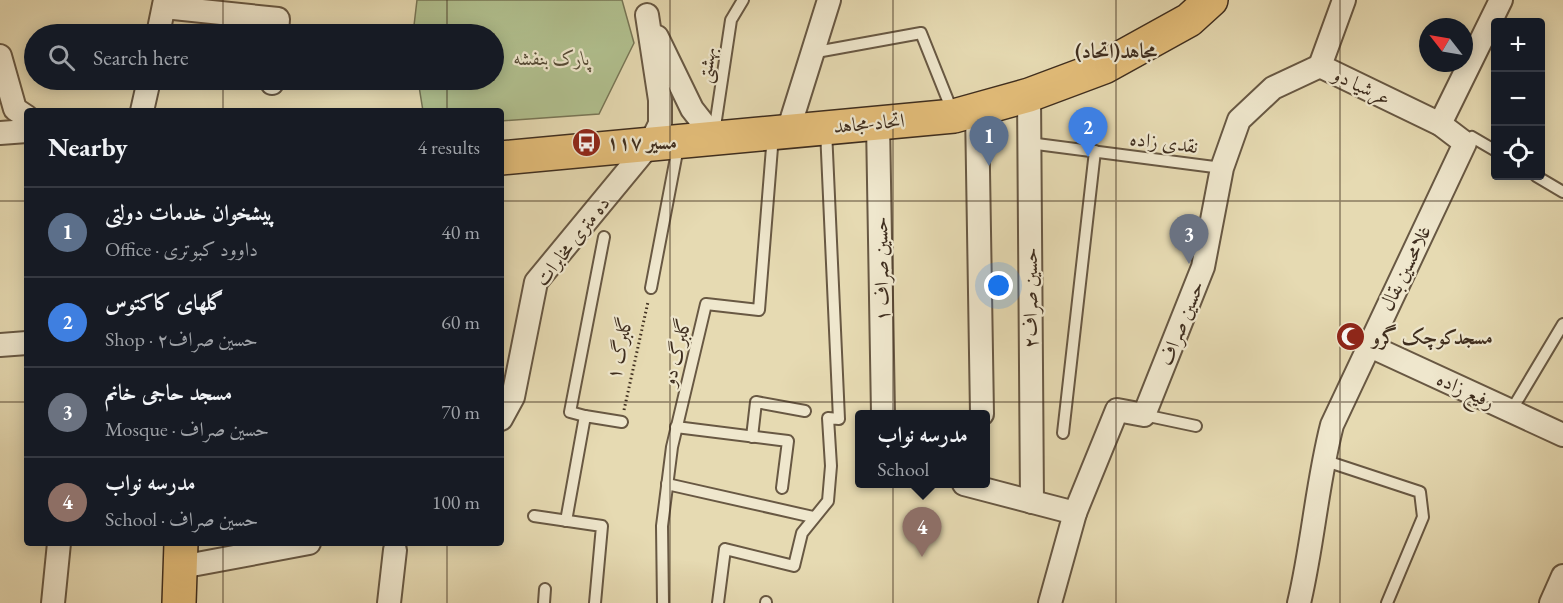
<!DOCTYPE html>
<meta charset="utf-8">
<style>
:root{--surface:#171b24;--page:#242831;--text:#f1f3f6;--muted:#9ea1a6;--line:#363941;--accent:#db2777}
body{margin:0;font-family:"EB Garamond",Amiri,serif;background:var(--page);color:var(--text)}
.controls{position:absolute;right:18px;top:18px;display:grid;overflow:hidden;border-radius:6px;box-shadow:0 3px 15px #0003}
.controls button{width:54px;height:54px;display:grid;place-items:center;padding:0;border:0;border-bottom:2px solid var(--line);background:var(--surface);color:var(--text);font:30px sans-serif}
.compass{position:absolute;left:1419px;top:18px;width:54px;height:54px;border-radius:50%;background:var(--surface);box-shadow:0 3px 15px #0003;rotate:301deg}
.you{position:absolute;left:999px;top:286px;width:21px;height:21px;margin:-15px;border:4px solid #fff;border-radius:50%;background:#1a73e8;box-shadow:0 0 0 9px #1a73e833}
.badge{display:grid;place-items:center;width:39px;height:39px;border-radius:50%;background:var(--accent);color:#fff;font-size:20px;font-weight:700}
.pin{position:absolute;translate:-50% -50px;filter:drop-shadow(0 2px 3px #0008)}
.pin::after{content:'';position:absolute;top:32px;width:21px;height:18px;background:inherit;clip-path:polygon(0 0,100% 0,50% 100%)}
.popup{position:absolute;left:855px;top:410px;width:135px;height:78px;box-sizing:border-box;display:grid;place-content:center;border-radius:6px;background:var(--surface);filter:drop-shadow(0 2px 4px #0005);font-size:20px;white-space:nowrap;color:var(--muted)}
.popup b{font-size:22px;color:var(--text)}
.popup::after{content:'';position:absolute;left:50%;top:100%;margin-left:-12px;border:12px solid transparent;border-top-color:var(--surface)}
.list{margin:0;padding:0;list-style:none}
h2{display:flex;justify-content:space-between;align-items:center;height:78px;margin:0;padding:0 24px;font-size:26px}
h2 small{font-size:20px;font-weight:400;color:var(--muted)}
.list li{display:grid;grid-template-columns:39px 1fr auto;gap:18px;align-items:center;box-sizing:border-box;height:90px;padding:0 24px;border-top:2px solid var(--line)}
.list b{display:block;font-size:22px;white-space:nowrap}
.list p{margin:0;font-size:20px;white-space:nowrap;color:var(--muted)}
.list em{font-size:20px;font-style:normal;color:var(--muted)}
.icon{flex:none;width:33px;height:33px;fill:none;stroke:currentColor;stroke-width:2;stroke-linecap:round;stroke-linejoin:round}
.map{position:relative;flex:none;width:1563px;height:603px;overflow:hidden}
.search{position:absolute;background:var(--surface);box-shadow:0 3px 15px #0003;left:24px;top:24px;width:480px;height:66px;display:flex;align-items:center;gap:15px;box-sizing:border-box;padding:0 21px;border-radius:33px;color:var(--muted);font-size:22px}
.panel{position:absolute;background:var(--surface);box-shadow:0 3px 15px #0003;left:24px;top:108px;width:480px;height:438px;border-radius:6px}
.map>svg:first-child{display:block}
.green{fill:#b1c08f;stroke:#787656;stroke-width:1.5}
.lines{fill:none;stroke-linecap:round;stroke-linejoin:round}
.service-casing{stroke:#685843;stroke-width:14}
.minor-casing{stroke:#685843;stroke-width:26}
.primary-casing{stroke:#3e2d1e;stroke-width:36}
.path{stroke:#3e2d1e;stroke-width:3;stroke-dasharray:1.5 3;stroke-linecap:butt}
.service{stroke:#efe7cd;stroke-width:10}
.minor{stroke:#efe7cd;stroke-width:22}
.primary{stroke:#e3bd79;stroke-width:33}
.grid{fill:none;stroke:#3e2d1e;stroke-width:1.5;stroke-opacity:0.55}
.labels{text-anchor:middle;stroke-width:4.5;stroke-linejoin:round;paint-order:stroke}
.park-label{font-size:20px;font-style:italic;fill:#554a35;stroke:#efe7cd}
.street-label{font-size:20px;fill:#3e2d1e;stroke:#efe7cd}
.poi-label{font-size:20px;font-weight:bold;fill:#3e2d1e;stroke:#efe7cd;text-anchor:start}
.neighbourhood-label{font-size:21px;font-weight:bold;fill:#3e2d1e;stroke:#efe7cd}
</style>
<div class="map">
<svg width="1563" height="603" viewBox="0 0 1563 603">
<rect width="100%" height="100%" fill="#e6dab2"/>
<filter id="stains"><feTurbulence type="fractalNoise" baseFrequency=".00333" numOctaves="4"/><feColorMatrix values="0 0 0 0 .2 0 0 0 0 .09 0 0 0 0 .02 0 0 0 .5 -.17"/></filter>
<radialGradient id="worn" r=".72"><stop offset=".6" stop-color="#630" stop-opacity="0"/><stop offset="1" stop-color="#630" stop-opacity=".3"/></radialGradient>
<path class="green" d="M417,0H622L634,43L599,114L501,121V111H423L418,80H494V34H413Z"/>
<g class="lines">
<defs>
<g id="service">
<path d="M811,53L921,33L953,113"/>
<path d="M714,133L731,20L743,0"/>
<path d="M1029,143L1222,168"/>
<path d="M1466,143L1472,137L1496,151"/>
<path d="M1536,176L1563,192"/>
<path d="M651,288L678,147"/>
<path d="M1511,411L1563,324"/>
<path d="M1144,415L1196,426"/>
<path d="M585,416L570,412L604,237"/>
<path d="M676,427L788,441L782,488"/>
<path d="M1063,433L1095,151"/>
<path d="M752,437L756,402L805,411"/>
<path d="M1323,460L1420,492L1423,517L1387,603"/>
<path d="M667,484L813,517"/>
<path d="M534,516L602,526L595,603"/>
<path d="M566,521L585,416L622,422"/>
<path d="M544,603L545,589"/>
<path d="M663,603L662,526L672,447L706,304L759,310L773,135"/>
<path d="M718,603L725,549L794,566L802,533L828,501L831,466L828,418L839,419L826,130"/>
<path d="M766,603V602"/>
</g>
<g id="minor">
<path d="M164,7L278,19L277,34"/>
<path d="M158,34L165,0"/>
<path d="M657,37L692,109L714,137"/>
<path d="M0,56L15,109L27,117"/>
<path d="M272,83V80"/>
<path d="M1029,95L1032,502"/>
<path d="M977,109L982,414"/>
<path d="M142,111L149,80"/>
<path d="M878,123L883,414"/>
<path d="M1440,124L1501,0"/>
<path d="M788,131L829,0"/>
<path d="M0,133L27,131"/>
<path d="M0,345L27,343"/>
<path d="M1370,346L1563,435"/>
<path d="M501,419L513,397L536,282L650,144L660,124V100L647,15"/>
<path d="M964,484L1075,513L1050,603"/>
<path d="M1075,513L1117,410L1144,415L1203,267L1222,168L1239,120L1273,88L1320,66"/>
<path d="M181,567L309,543"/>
<path d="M53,603L59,543"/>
<path d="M389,603L395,550"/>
<path d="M1299,603C1313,544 1317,483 1332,425L1465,143L1440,124L1320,66L1344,0"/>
<path d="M1551,603L1563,576"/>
</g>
<g id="primary">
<path d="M501,158L954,116L1029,95L1104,67L1189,20L1211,0"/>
<path d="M179,603L181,543"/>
</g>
</defs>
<use href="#service" class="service-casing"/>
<use href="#minor" class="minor-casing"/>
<use href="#primary" class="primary-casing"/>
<path class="path" d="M624,410L648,302"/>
<use href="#service" class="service"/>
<use href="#minor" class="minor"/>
<use href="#primary" class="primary"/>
</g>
<path class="grid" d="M223,0V34M447,0V34M670,0V603M893,0V603M1116,0V603M1340,0V603M223,80V111M447,80V111M0,201H27M501,201H1563M0,402H27M501,402H1563M223,543V603M447,543V603"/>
<defs>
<symbol id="bus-disc" viewBox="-11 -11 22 22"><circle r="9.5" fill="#8f2418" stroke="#efe7cd"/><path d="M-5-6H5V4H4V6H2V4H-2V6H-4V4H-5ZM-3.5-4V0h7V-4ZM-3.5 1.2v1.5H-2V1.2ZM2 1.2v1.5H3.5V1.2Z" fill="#fff"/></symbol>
<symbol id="mosque-disc" viewBox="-11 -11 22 22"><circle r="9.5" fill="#8f2418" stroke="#efe7cd"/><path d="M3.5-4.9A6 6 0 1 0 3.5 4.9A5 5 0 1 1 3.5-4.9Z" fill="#fff"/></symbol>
</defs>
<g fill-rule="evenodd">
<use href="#bus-disc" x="570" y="126" width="33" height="33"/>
<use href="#mosque-disc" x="1334" y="320" width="33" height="33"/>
</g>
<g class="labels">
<g class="park-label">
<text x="552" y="65">پارک بنفشه</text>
</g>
<g class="street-label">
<text transform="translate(706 65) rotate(-82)" y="7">بهشتی</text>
<text transform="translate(1362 86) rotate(26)" y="7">عرشیا دو</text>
<text transform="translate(869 123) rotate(-5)" y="7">اتحاد-مجاهد</text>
<text transform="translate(1164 142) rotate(7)" y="7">نقدی زاده</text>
<text transform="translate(572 241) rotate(-52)" y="7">ده متری مخابرات</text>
<text transform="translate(1405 268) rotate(-64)" y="7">غلامحسین بقال</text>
<text transform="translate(881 269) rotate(-91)" y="7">حسین صراف ۱</text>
<text transform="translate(1030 298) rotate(-90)" y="7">حسین صراف۲</text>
<text transform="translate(1181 323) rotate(-68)" y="7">حسین صراف</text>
<text transform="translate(619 348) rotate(-78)" y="7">گلبرگ ۱</text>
<text transform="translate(676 352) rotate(-76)" y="7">گلبرگ دو</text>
<text transform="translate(1466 390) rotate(25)" y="7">رفیع زاده</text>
</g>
<g class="poi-label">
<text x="607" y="149">مسیر ۱۱۷</text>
<text x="1372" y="344">مسجدکوچک گرو</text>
</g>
<g class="neighbourhood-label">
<text x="1116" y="58">مجاهد(اتحاد)</text>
</g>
</g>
<rect width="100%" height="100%" filter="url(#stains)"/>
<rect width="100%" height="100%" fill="url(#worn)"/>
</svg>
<div class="controls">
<button>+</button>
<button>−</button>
<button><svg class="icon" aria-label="locate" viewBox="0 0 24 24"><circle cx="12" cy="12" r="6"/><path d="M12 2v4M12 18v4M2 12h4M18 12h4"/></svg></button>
</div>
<svg class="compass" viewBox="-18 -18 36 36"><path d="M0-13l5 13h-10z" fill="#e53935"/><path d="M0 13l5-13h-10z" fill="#9ea1a6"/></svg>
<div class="you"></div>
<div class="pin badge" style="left:989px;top:166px;background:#5c6f8a">1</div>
<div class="pin badge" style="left:1088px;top:157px;background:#3f7fe0">2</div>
<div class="pin badge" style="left:1189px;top:264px;background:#6b7280">3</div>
<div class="pin badge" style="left:922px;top:557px;background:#8d6e63">4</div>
<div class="popup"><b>مدرسه نواب</b>School</div>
<div class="search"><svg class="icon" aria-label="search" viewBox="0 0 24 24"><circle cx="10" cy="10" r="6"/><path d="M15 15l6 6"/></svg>Search here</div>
<section class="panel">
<h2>Nearby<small>4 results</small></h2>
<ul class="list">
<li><span class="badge" style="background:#5c6f8a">1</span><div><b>پیشخوان خدمات دولتی</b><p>Office · داوود کبوتری</p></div><em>40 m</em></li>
<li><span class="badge" style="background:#3f7fe0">2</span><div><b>گلهای کاکتوس</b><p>Shop · حسین صراف۲</p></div><em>60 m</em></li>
<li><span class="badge" style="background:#6b7280">3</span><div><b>مسجد حاجی خانم</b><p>Mosque · حسین صراف</p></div><em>70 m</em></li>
<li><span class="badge" style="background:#8d6e63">4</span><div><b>مدرسه نواب</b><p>School · حسین صراف</p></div><em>100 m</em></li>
</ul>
</section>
</div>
